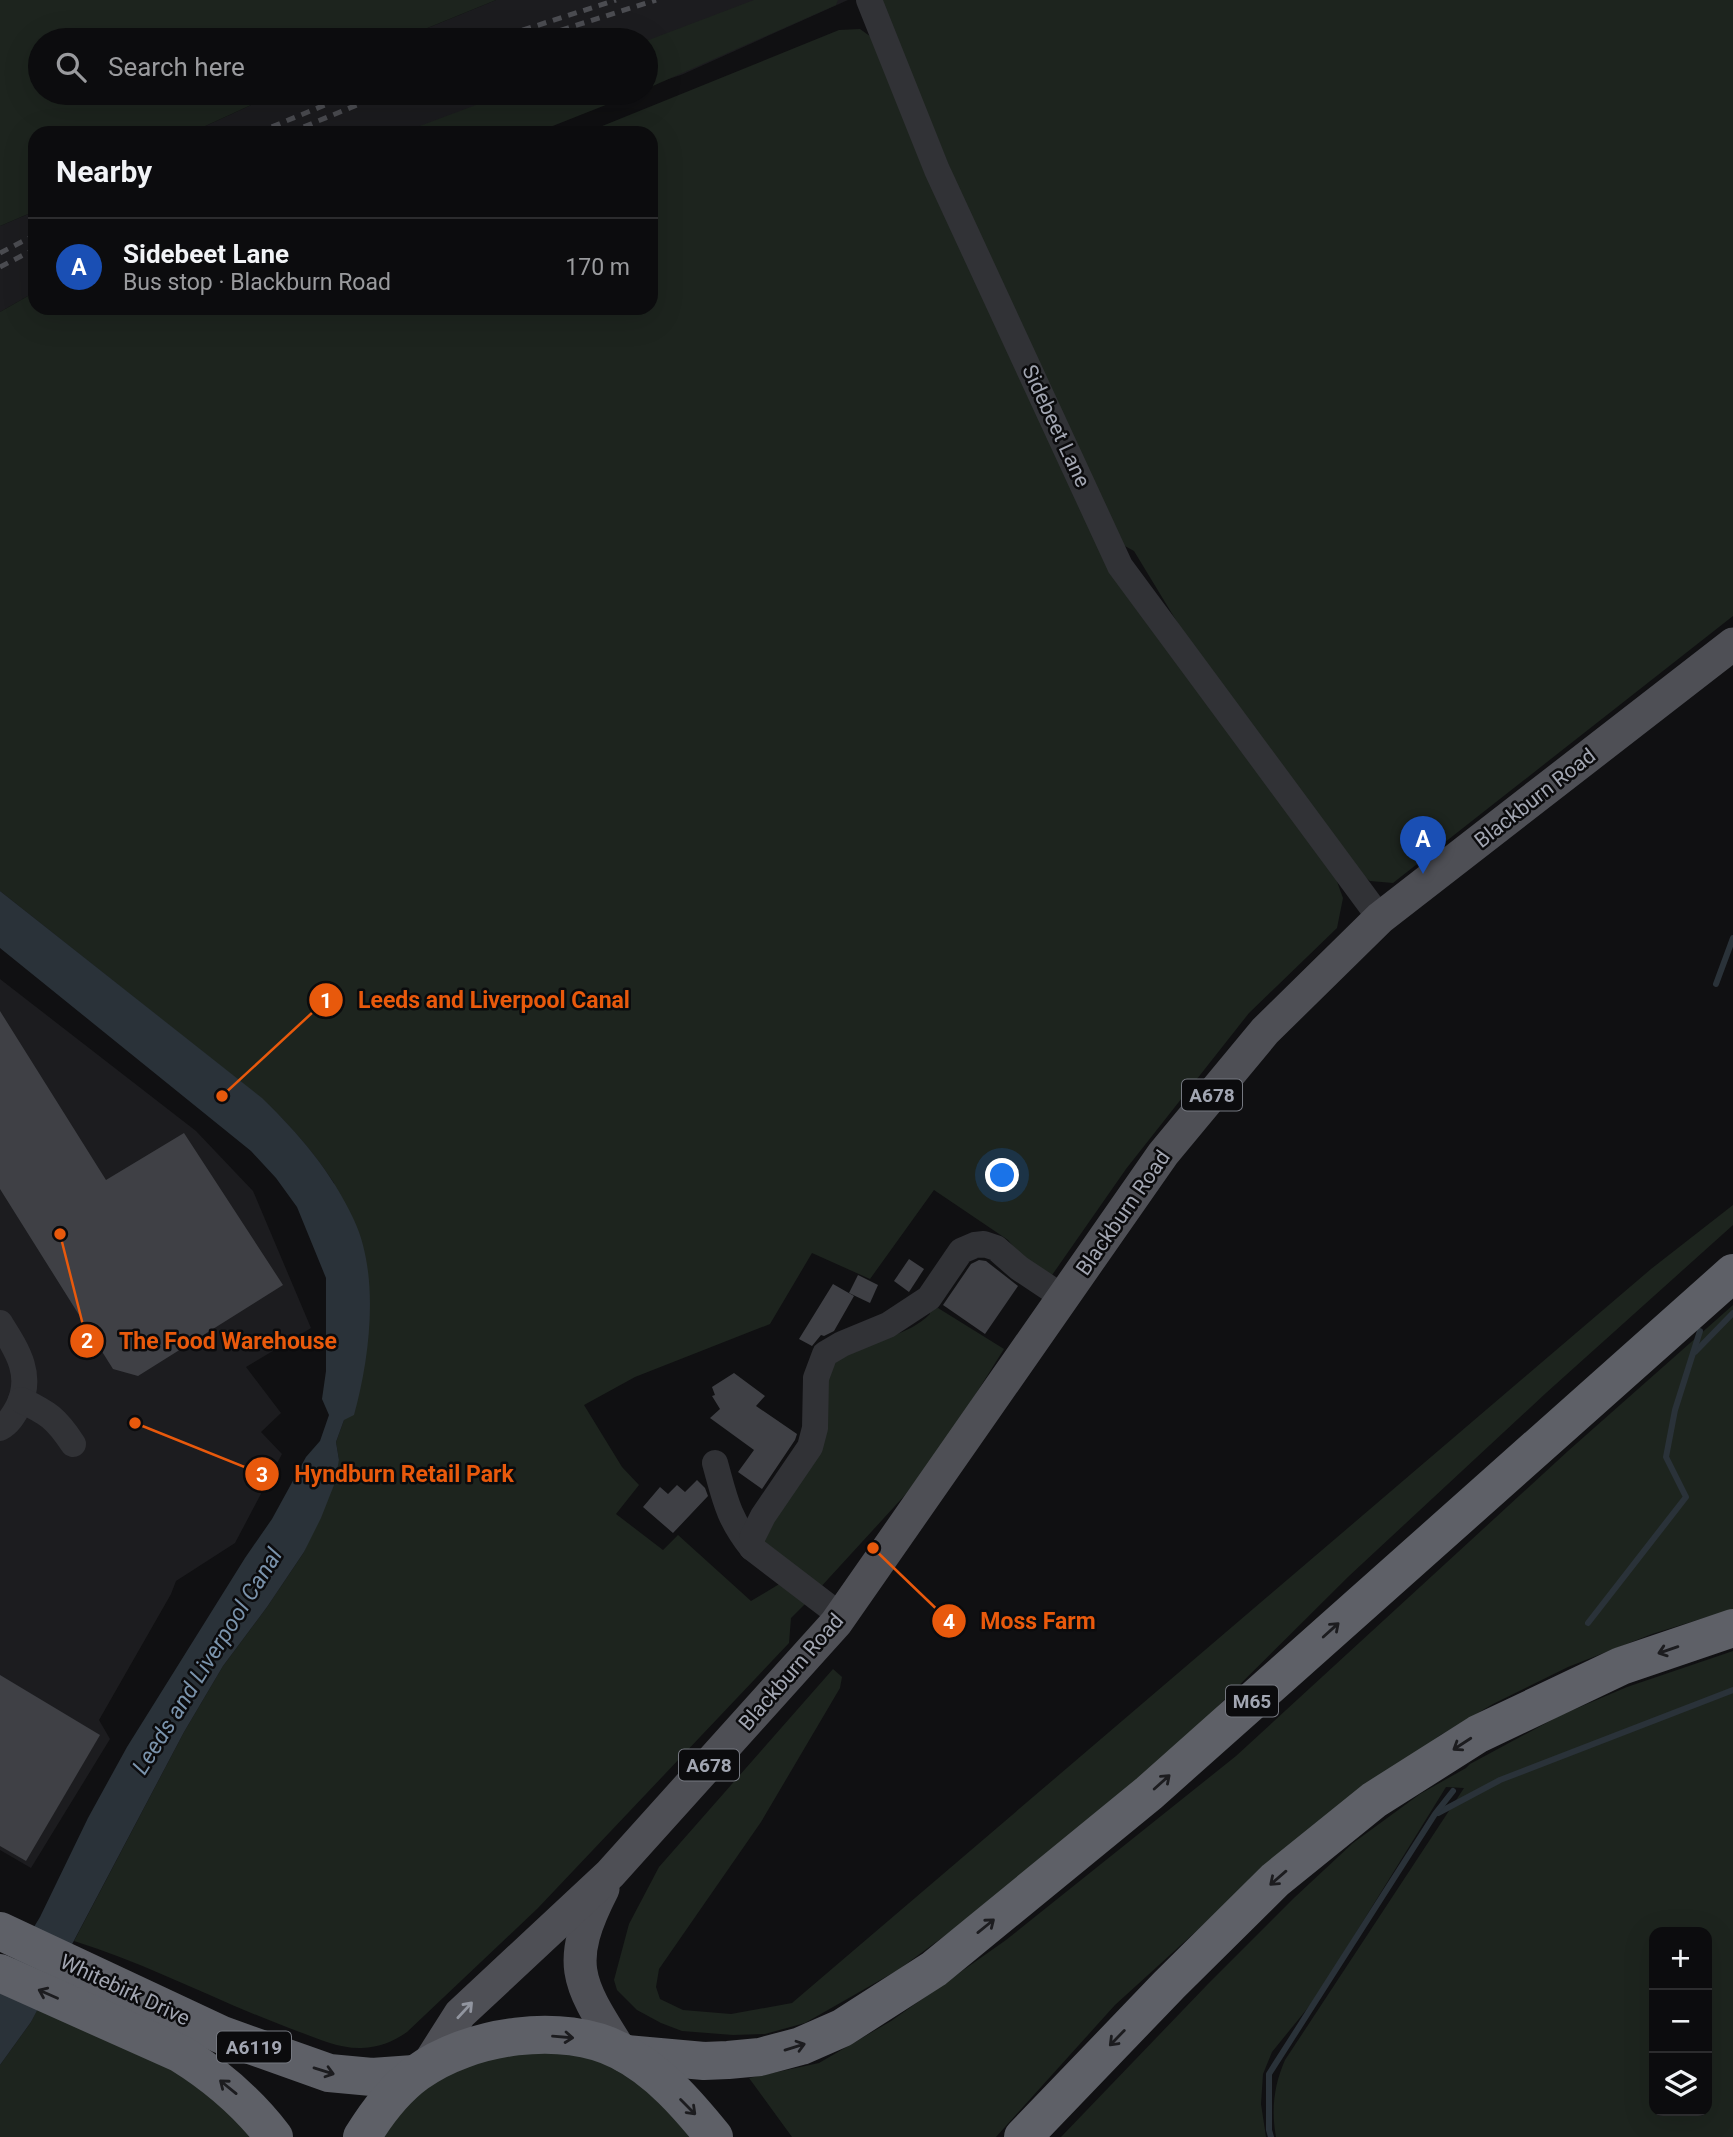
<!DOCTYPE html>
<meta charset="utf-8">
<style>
:root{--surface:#0c0c0e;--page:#1a1a1c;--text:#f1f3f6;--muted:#9a9b9e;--line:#2c2c2e;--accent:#db2777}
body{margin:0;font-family:Roboto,sans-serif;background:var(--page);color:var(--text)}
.controls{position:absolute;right:21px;bottom:21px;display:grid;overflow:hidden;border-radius:14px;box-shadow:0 7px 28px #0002}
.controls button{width:63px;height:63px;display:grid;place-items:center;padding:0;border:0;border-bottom:2px solid var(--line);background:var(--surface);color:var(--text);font:35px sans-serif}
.you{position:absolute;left:1003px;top:1176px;width:24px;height:24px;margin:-18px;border:5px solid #fff;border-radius:50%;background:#1a73e8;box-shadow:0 0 0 10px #1a73e833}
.badge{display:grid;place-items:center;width:46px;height:46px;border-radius:50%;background:var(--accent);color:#fff;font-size:23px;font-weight:700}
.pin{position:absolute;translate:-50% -58px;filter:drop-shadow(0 2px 4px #0008)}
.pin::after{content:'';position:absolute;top:37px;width:24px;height:21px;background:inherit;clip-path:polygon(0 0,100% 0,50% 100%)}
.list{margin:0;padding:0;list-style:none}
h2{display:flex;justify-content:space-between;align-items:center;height:91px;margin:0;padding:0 28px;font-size:30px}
h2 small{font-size:23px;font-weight:400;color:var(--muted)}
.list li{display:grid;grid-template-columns:46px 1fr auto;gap:21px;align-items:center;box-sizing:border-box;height:98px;padding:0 28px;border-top:2px solid var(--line)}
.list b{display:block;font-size:26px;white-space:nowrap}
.list p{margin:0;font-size:23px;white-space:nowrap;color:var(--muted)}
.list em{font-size:23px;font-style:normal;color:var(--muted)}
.icon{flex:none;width:38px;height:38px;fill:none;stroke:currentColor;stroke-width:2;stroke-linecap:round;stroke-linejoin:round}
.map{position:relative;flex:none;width:1733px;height:2137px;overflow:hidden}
.search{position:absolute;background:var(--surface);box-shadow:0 7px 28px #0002;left:28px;top:28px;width:630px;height:77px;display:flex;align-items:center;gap:18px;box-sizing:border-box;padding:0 24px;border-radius:38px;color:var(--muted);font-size:26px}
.panel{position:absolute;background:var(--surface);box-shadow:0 7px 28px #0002;left:28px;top:126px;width:630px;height:189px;border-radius:21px}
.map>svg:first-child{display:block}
.built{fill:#1c1c1f}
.green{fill:#1d241e;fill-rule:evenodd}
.water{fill:#2a3239}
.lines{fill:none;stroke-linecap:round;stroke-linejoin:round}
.stream{stroke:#2a3239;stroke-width:6}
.building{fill:#3f4045}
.minor{stroke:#313236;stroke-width:26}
.major{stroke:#4e4f55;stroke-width:33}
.highway{stroke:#5e6067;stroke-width:38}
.rail{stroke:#4b4c51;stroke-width:5;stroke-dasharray:9 7;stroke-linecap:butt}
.oneway{stroke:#1c1c1f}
.oneway2{stroke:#91959f}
.labels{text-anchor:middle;stroke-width:5;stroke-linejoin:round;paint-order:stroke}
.shield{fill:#0b0b0d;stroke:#757880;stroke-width:2}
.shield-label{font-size:19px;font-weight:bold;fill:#a2a6b2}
.street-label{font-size:21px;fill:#a2a6b2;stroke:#0b0b0d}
.water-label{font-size:23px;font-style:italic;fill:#7a93ac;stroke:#0b0b0d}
.leader{fill:none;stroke:#e8590c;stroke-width:2.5}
.callout-dot{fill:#e8590c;stroke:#0b0b0d;stroke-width:2.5}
.mark-label{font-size:21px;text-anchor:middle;font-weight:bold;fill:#fff}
.callout-label{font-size:23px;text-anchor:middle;font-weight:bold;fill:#e8590c;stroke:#0b0b0d;stroke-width:5;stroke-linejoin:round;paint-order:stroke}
</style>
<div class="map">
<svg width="1733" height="2137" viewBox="0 0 1733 2137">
<rect width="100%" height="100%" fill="#101012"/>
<g class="built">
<path d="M496,0H848L681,75L646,86V40H398Z"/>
<path d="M277,93H624L494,133H190Z"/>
<path d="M35,211V292L0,312V226Z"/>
<path d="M0,979L196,1131L253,1191L311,1328L246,1367L281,1413L261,1432L282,1454L235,1543L176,1581L171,1594L99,1720L110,1739L31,1868L0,1850Z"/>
</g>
<g class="green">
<path d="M0,0H496L398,40H40V93H277L190,133H35V211L0,226Z"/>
<path d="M754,0H838L836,5L646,89V41Z"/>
<path d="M880,0H1733V616L1393,883L1370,881L1358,872L1188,640L1134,551L1123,545L1009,310Z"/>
<path d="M860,29L881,44L1127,593L1335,876L1343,898L1337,928L1249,1013L1126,1169L1050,1278L1028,1264L1008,1240L934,1190L870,1279L812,1253L770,1324L635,1377L584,1405L622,1467L639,1485L616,1514L663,1550L678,1535L751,1601L781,1583L805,1604L791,1618L789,1643L538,1908L407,2032C393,2042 379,2047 362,2048C337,2049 312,2036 289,2028C217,2001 148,1964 74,1941L184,1732L223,1666L267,1607L304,1552L339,1460L336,1442L344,1420L334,1183C313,1151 289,1124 261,1098L0,891V312L35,292V308H651V133H585L839,30Z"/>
<path d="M508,93H636L535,133H401Z"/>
<path d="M1733,1205V1225L1546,1393L1349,1576L1152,1772L1014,1885L898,1970L805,2023L765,2034L733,2035L682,2031L661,2023L637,2010L617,1990L614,1980L629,1924L659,1867L833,1669L842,1677L840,1688L761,1822L659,1969L656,1987L660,1999L683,2010L731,2014L792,2003L1651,1269Z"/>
<path d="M1733,1305V1609L1652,1634L1568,1667L1493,1704L1439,1736L1258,1875L1115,2005L996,2137H792L749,2078L819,2063L891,2021L1006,1940L1236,1756L1568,1451Z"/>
<path d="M938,1308L1004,1349L950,1435L905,1495L818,1590L764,1548L762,1535L834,1365L843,1350C872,1341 908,1336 930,1314L929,1310Z"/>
<path d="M1733,1651V2137H1276C1271,2110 1274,2085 1285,2060L1464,1788L1446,1787L1315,1999L1272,2052L1263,2074L1261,2104L1266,2137H1061L1207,1985L1295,1897L1353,1843L1420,1794L1466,1768L1470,1764L1561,1715L1627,1687ZM1654,1932H1707V2111H1654Z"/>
<path d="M39,2006L168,2058L260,2137H0V2065L31,2022Z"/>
<path d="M587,2039L714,2137H362L414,2074Z"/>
</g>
<path class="water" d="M0,891L262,1098C299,1134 332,1172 354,1220C380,1275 370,1358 354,1415L344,1420L336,1442L339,1460L334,1485L321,1518L304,1552L267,1607L223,1666L184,1732L31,2022L0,2065V1983L40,1917L88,1818L127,1747L245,1558L272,1519L306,1457L320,1441L329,1415L322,1399L326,1371V1278L297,1207L276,1178L251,1151L0,948Z"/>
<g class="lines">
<g class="stream">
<path d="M1716,984L1733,938"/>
<path d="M1695,1352L1733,1313"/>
<path d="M1588,1623L1686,1497L1666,1457L1675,1410L1700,1331"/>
<path d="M1438,1813L1500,1780L1733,1690"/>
<path d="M1271,2137L1269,2130V2074L1435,1814L1453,1791"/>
</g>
</g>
<g class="building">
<path d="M0,1011L106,1180L184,1133L283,1285L138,1376L113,1369L0,1189Z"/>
<path d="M909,1259L924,1269L909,1292L894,1281Z"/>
<path d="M979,1260L986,1261L1018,1286L985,1334L943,1305L971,1264Z"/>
<path d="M858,1275L878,1285L870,1303L849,1293Z"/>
<path d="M833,1284L854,1296L834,1331L824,1336L821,1335L812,1346L799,1339Z"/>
<path d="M734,1373L765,1396L756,1406L797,1434L795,1440L762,1489L738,1472L754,1450L710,1418L720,1409L712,1396L715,1395L712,1387Z"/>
<path d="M697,1480L705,1488L708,1496L673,1533L643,1507L660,1487L668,1494L677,1485L685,1492Z"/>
<path d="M0,1675L100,1735L26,1861L0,1846Z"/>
</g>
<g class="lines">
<g class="minor">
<path d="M869,0L937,170L1120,566L1380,918"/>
<path d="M0,1323C17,1350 34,1375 18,1407C13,1416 9,1423 0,1428"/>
<path d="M21,1400C48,1413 56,1418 73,1444"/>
<path d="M715,1463C725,1499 728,1518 752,1548"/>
<path d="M841,1616L752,1548V1538L763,1516L810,1447L815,1428L816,1378L825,1354L842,1344L888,1325L929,1298L961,1251L975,1245L984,1244L996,1248L1019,1268L1064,1298"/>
</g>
<g class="major">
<path d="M603,1889C564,1965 578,1983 620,2050"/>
<path d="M427,2066L460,2014L610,1874L836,1623L1163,1154L1265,1031L1380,918L1733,644"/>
</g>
<g class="highway">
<path d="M0,1931L222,2035L329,2073L372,2077L414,2074"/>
<path d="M0,1973L181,2054C218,2077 248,2103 274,2137"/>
<path d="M626,2054L704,2061L728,2060L760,2057L801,2046L842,2028L934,1969L1149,1793L1733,1273"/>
<path d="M362,2137C376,2114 395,2089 417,2073C469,2035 563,2021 620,2051C658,2070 688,2105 714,2137"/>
<path d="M1023,2137L1169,1985L1275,1880L1374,1800L1478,1734L1621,1666L1733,1628"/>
</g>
<g class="rail">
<path d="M492,40L616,0"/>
<path d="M530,40L656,0"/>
<path d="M257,133L354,93"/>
<path d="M289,133L386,93"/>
<path d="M0,253L35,235"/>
<path d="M0,267L35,249"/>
</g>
</g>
<defs><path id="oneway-shaft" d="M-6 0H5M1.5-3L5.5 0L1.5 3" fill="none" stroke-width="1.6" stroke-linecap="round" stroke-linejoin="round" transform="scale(1.75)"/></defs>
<g class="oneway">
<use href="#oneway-shaft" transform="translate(1331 1630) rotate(-42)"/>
<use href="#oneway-shaft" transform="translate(1668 1650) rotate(161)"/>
<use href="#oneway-shaft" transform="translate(1462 1744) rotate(147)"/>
<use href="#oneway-shaft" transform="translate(1162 1782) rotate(-42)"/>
<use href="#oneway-shaft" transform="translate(1278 1878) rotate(139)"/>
<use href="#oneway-shaft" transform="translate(986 1926) rotate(-39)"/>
<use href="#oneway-shaft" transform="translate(48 1994) rotate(-156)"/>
<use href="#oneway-shaft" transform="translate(563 2037) rotate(5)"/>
<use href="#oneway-shaft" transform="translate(1117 2038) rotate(134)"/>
<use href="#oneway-shaft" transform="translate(795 2047) rotate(-17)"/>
<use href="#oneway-shaft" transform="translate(324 2071) rotate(17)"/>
<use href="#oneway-shaft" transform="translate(228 2087) rotate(-141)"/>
<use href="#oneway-shaft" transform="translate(688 2107) rotate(45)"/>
</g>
<use class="oneway2" href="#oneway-shaft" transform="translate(465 2010) rotate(-47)"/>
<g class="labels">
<g class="shield">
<rect x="1182" y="1079.5" width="60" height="31" rx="5"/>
<rect x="1226" y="1685.5" width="52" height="31" rx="5"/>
<rect x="679" y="1749.5" width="60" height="31" rx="5"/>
<rect x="217" y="2031.5" width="74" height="31" rx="5"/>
</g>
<g class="shield-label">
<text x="1212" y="1102">A678</text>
<text x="1252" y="1708">M65</text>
<text x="709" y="1772">A678</text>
<text x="254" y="2054">A6119</text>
</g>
<g class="street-label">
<text transform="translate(1056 426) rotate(65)" y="7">Sidebeet Lane</text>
<text transform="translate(1535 798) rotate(-38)" y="7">Blackburn Road</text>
<text transform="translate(1123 1213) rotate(-55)" y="7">Blackburn Road</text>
<text transform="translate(791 1672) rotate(-49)" y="7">Blackburn Road</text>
<text transform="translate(125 1990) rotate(25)" y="7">Whitebirk Drive</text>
</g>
<g class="water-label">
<text transform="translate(207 1661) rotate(-58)" y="8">Leeds and Liverpool Canal</text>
</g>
</g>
<path class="leader" d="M222 1096L326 1000M60 1234L87 1341M135 1423L262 1474M873 1548L949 1621"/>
<g class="callout-dot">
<circle cx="222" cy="1096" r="7"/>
<circle cx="60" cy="1234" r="7"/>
<circle cx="135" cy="1423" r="7"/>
<circle cx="873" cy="1548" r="7"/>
<circle cx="326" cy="1000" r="18"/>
<circle cx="87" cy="1341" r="18"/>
<circle cx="262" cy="1474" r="18"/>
<circle cx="949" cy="1621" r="18"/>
</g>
<g class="mark-label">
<text x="326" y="1008">1</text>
<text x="87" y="1348">2</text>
<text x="262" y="1482">3</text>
<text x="949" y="1629">4</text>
</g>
<g class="callout-label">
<text x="494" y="1008">Leeds and Liverpool Canal</text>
<text x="228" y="1349">The Food Warehouse</text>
<text x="404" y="1482">Hyndburn Retail Park</text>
<text x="1038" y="1629">Moss Farm</text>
</g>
</svg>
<div class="controls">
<button>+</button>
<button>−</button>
<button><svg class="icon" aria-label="layers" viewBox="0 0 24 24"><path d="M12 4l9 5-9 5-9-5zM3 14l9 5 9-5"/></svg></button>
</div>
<div class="you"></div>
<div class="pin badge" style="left:1423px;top:874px;background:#1a4fb4">A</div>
<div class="search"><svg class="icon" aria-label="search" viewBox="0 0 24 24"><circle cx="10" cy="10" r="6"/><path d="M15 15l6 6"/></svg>Search here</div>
<section class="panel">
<h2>Nearby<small></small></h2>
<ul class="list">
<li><span class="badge" style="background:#1a4fb4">A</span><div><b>Sidebeet Lane</b><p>Bus stop · Blackburn Road</p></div><em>170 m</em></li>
</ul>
</section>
</div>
